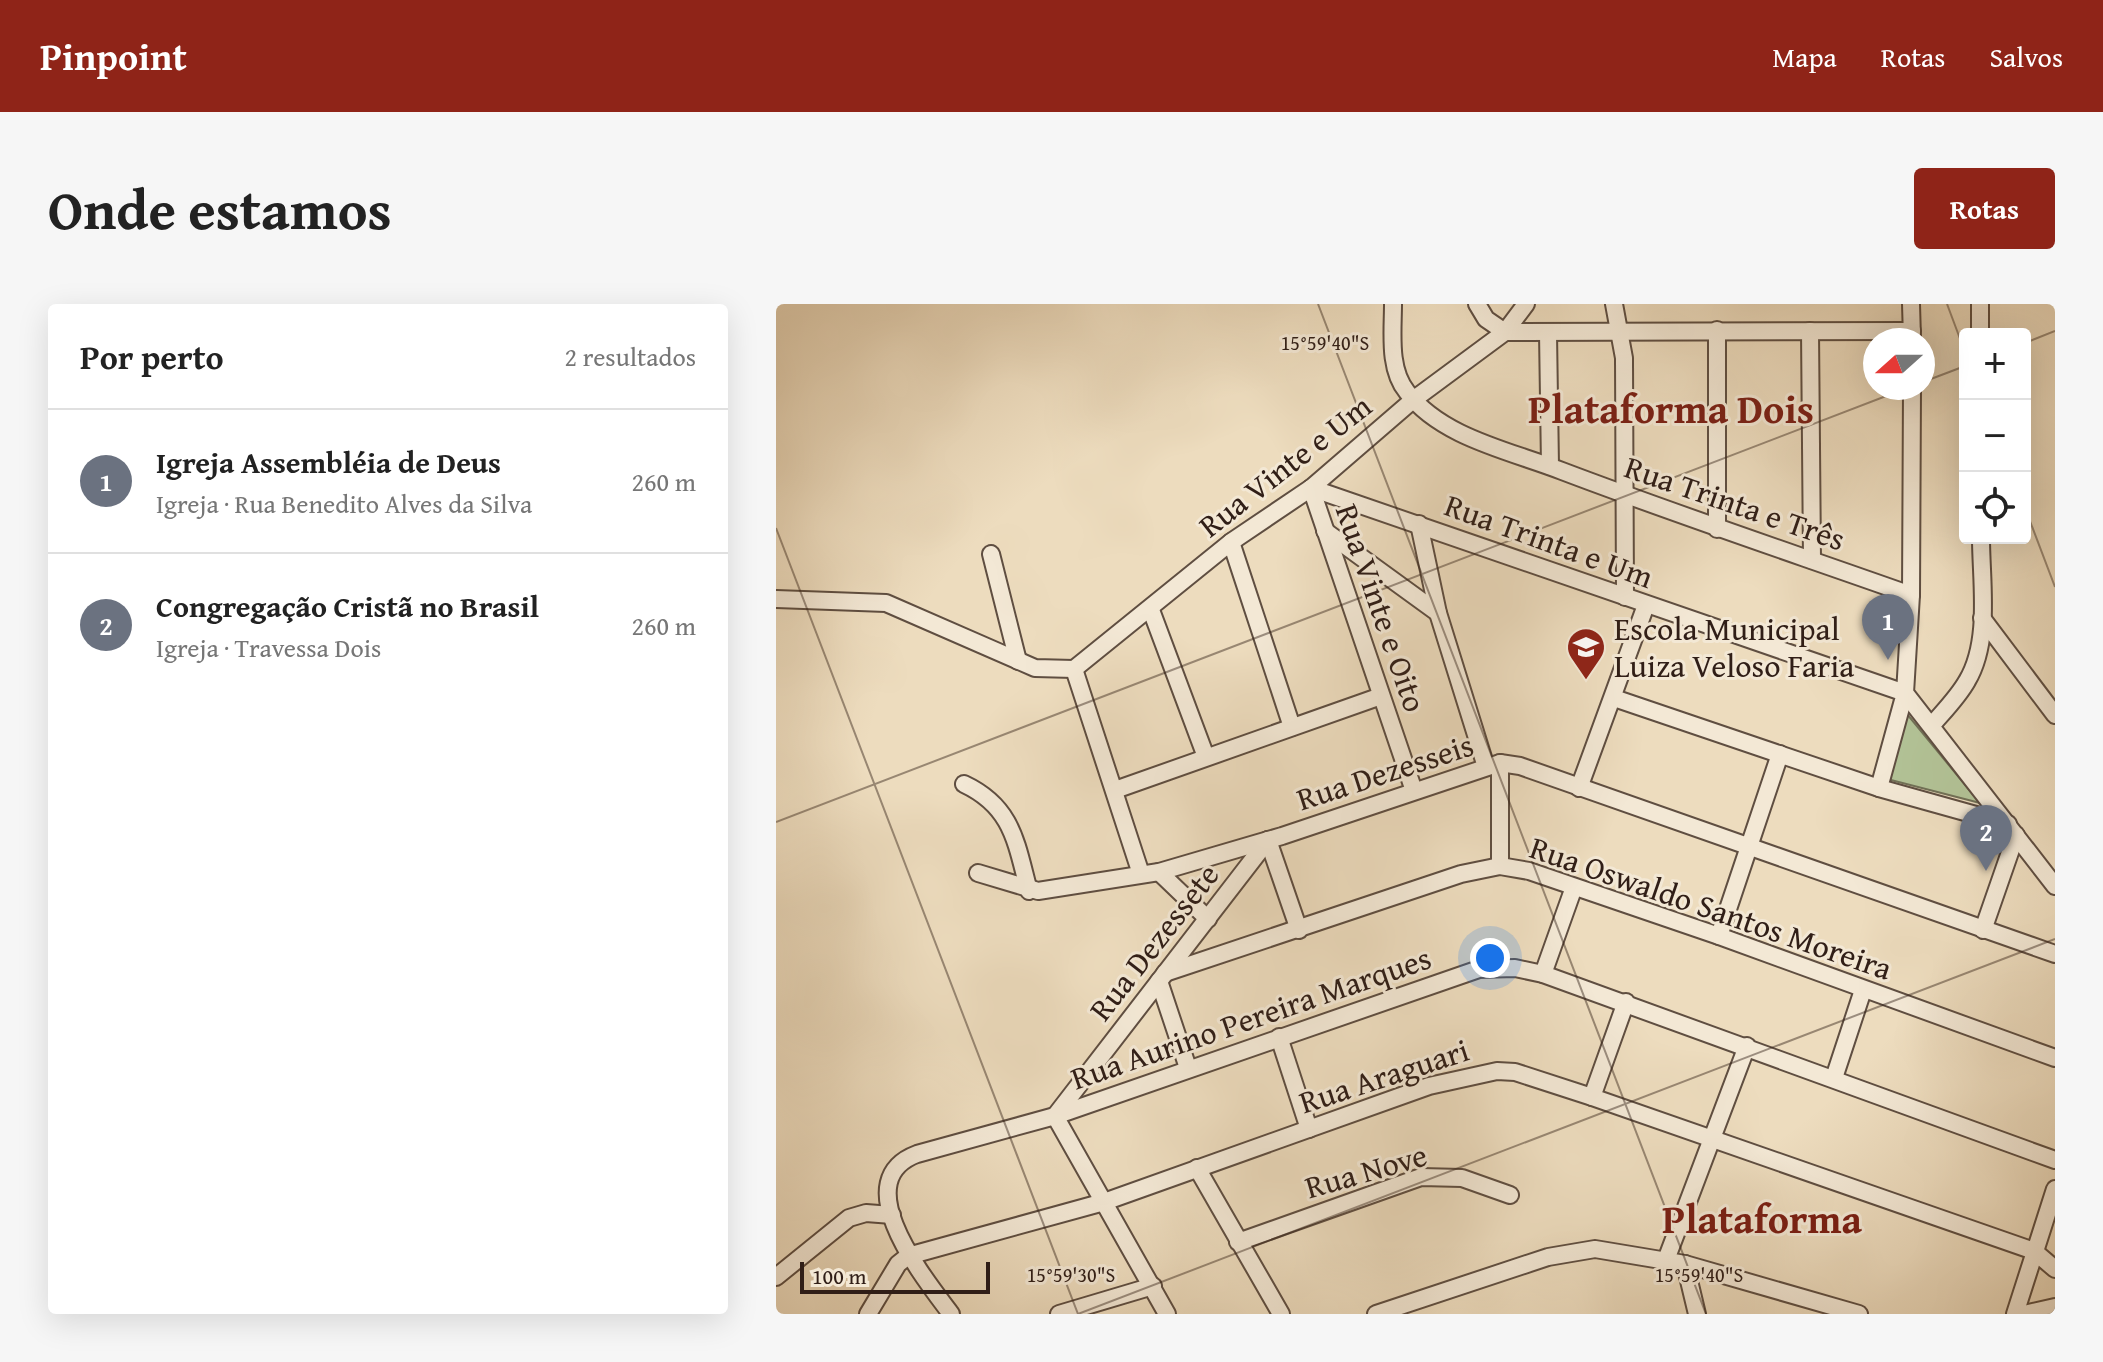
<!DOCTYPE html>
<html lang="pt">
<meta charset="utf-8">
<style>
:root{--surface:#fff;--page:#f6f6f6;--text:#222;--muted:#767676;--line:#e0e0e0;--accent:#8f2418}
body{margin:0;font-family:"Gentium Book Plus",serif;background:var(--page);color:var(--text)}
.controls{position:absolute;right:24px;top:24px;display:grid;overflow:hidden;border-radius:8px;box-shadow:0 8px 32px #0002}
.controls button{width:72px;height:72px;display:grid;place-items:center;padding:0;border:0;border-bottom:2px solid var(--line);background:var(--surface);color:var(--text);font:40px sans-serif}
.compass{position:absolute;left:1087px;top:24px;width:72px;height:72px;border-radius:50%;background:var(--surface);box-shadow:0 8px 32px #0002;rotate:249deg}
.scale{position:absolute;left:24px;bottom:20px;width:190px;box-sizing:border-box;padding-left:8px;border:4px solid #301e17;border-top:0;font-size:22px;line-height:28px;white-space:nowrap;color:#301e17;-webkit-text-stroke:6px #f3e8d5;paint-order:stroke}
.you{position:absolute;left:714px;top:654px;width:28px;height:28px;margin:-20px;border:6px solid #fff;border-radius:50%;background:#1a73e8;box-shadow:0 0 0 12px #1a73e833}
.badge{display:grid;place-items:center;width:52px;height:52px;border-radius:50%;background:var(--accent);color:#fff;font-size:26px;font-weight:700}
.pin{position:absolute;translate:-50% -66px;filter:drop-shadow(0 2px 4px #0008)}
.pin::after{content:'';position:absolute;top:42px;width:28px;height:24px;background:inherit;clip-path:polygon(0 0,100% 0,50% 100%)}
.list{margin:0;padding:0;list-style:none}
h2{display:flex;justify-content:space-between;align-items:center;height:104px;margin:0;padding:0 32px;font-size:34px}
h2 small{font-size:26px;font-weight:400;color:var(--muted)}
.list li{display:grid;grid-template-columns:52px 1fr auto;gap:24px;align-items:center;box-sizing:border-box;height:144px;padding:0 32px;border-top:2px solid var(--line)}
.list b{display:block;font-size:30px;white-space:nowrap}
.list p{margin:0;font-size:26px;white-space:nowrap;color:var(--muted)}
.list em{font-size:26px;font-style:normal;color:var(--muted)}
.icon{flex:none;width:44px;height:44px;fill:none;stroke:currentColor;stroke-width:2;stroke-linecap:round;stroke-linejoin:round}
.map{position:relative;flex:none;width:1279px;height:1010px;overflow:hidden;border-radius:8px}
header{display:flex;align-items:center;gap:48px;box-sizing:border-box;height:112px;padding:0 40px;background:var(--accent);color:#fff}
header strong{font-size:38px}
nav{display:flex;gap:44px;margin-inline-start:auto;font-size:28px}
.intro{display:flex;align-items:center;justify-content:space-between;box-sizing:border-box;height:192px;padding:0 48px}
h1{margin:0;font-size:56px}
.button{padding:20px 36px;border-radius:8px;background:var(--accent);color:#fff;font-size:28px;font-weight:700}
main{display:flex;gap:48px;padding:0 48px}
aside{flex:1;background:var(--surface);border-radius:8px;box-shadow:0 8px 32px #0002}
.map>svg:first-child{display:block}
.green{fill:#b2c296;stroke:#717056;stroke-width:2}
.lines{fill:none;stroke-linecap:round;stroke-linejoin:round}
.minor-casing{stroke:#5f4e41;stroke-width:20}
.minor{stroke:#f3e8d5;stroke-width:16}
.ticks{fill:none;stroke:#301e17;stroke-width:2;stroke-opacity:0.45}
.labels{text-anchor:middle;stroke-width:6;stroke-linejoin:round;paint-order:stroke}
.street-label{font-size:32px;fill:#301e17;stroke:#f3e8d5}
.poi-label{font-size:32px;fill:#301e17;stroke:#f3e8d5;text-anchor:start}
.district-label{font-size:40px;font-weight:bold;fill:#7a1f14;stroke:#f3e8d5}
.ticks-label{font-size:20px;text-anchor:middle;fill:#301e17;stroke:#f3e8d5;stroke-width:6;stroke-linejoin:round;paint-order:stroke}
</style>
<header>
<strong>Pinpoint</strong>
<nav><a>Mapa</a><a>Rotas</a><a>Salvos</a></nav>
</header>
<div class="intro"><h1>Onde estamos</h1><a class="button">Rotas</a></div>
<main>
<aside>
<h2>Por perto<small>2 resultados</small></h2>
<ul class="list">
<li><span class="badge" style="background:#6b7280">1</span><div><b>Igreja Assembléia de Deus</b><p>Igreja · Rua Benedito Alves da Silva</p></div><em>260 m</em></li>
<li><span class="badge" style="background:#6b7280">2</span><div><b>Congregação Cristã no Brasil</b><p>Igreja · Travessa Dois</p></div><em>260 m</em></li>
</ul>
</aside>
<div class="map">
<svg width="1279" height="1010" viewBox="0 0 1279 1010">
<rect width="100%" height="100%" fill="#eddcbe"/>
<filter id="stains"><feTurbulence type="fractalNoise" baseFrequency=".0025" numOctaves="4"/><feColorMatrix values="0 0 0 0 .2 0 0 0 0 .09 0 0 0 0 .02 0 0 0 .5 -.17"/></filter>
<radialGradient id="worn" r=".72"><stop offset=".6" stop-color="#630" stop-opacity="0"/><stop offset="1" stop-color="#630" stop-opacity=".3"/></radialGradient>
<path class="green" d="M1131,410L1204,499L1111,475Z"/>
<g class="lines">
<defs>
<g id="minor">
<path d="M617,0C617,28 612,65 631,88C666,134 735,147 786,167C902,211 1019,250 1135,291"/>
<path d="M701,0L710,15L729,28L1136,27"/>
<path d="M838,0L848,54L849,293"/>
<path d="M1135,0L1136,34"/>
<path d="M1204,0V30"/>
<path d="M1034,27L1036,256"/>
<path d="M772,29L774,162"/>
<path d="M1136,84L1135,291L1129,389L1279,582"/>
<path d="M535,184L1129,389L1103,484"/>
<path d="M535,184L638,487"/>
<path d="M643,220L662,309L710,463"/>
<path d="M941,225V26"/>
<path d="M549,227L662,309"/>
<path d="M455,238L516,423"/>
<path d="M215,250L242,357"/>
<path d="M0,295L110,299L259,364L298,365"/>
<path d="M375,306L430,453"/>
<path d="M1206,314L1279,411"/>
<path d="M298,365L455,238L535,184L637,96L729,28L750,0"/>
<path d="M298,365L365,570"/>
<path d="M838,394L1103,484L1232,520"/>
<path d="M1156,421C1168,407 1182,393 1191,377C1215,337 1205,278 1205,234"/>
<path d="M188,480C237,503 240,539 253,587"/>
<path d="M803,484L870,301"/>
<path d="M339,486L605,392"/>
<path d="M492,536L523,626"/>
<path d="M724,562V459"/>
<path d="M383,568L432,615"/>
<path d="M202,569L262,587L383,568L506,532L724,459L744,462L1279,650"/>
<path d="M1207,626L1240,531"/>
<path d="M943,632L1004,450"/>
<path d="M389,669L685,570L724,562L753,567L943,632L1279,754"/>
<path d="M767,670L798,583"/>
<path d="M383,677L412,764"/>
<path d="M503,733L533,825"/>
<path d="M1058,774L1087,686"/>
<path d="M816,793L850,698"/>
<path d="M421,864L505,1010"/>
<path d="M462,938L645,873L686,874L734,891"/>
<path d="M890,956L971,742"/>
<path d="M909,960L921,1010"/>
<path d="M0,973L73,914L90,909L116,911"/>
<path d="M92,1010L122,960L132,952L328,898L653,782L721,767L739,768L816,793L1258,947L1279,965"/>
<path d="M175,1010C149,975 69,877 141,850L279,812L703,665L739,664L767,670L1279,856"/>
<path d="M283,1010L377,982"/>
<path d="M391,1010L279,812L492,536"/>
<path d="M600,1010L772,953L819,945L909,960L1083,1010"/>
<path d="M1239,1010L1279,885"/>
<path d="M1248,1010L1279,1003"/>
</g>
</defs>
<use href="#minor" class="minor-casing"/>
<use href="#minor" class="minor"/>
</g>
<path class="ticks" d="M542,0L930,1010M1171,0L1189,48M1249,39L1279,27M1147,78L1189,62M1249,204L1279,283M0,224L302,1010M0,518L1131,84M302,1010L1279,635"/>
<defs>
<symbol id="school-pin" viewBox="-11 -11 22 30"><path d="M0 17L-7.5 6A9.5 9.5 0 1 1 7.5 6Z" fill="#8f2418" stroke="#f3e8d5"/><path d="M0-5L7-2L0 1L-7-2ZM-4 1L0 2.5L4 1V4Q0 6-4 4Z" fill="#fff"/></symbol>
</defs>
<g fill-rule="evenodd">
<use href="#school-pin" x="788" y="321" width="44" height="60"/>
</g>
<g class="labels">
<g class="street-label">
<text transform="translate(509 162) rotate(-38)" y="11">Rua Vinte e Um</text>
<text transform="translate(959 199) rotate(19)" y="11">Rua Trinta e Três</text>
<text transform="translate(773 237) rotate(20)" y="11">Rua Trinta e Um</text>
<text transform="translate(605 304) rotate(71)" y="11">Rua Vinte e Oito</text>
<text transform="translate(609 468) rotate(-18)" y="11">Rua Dezesseis</text>
<text transform="translate(935 604) rotate(19)" y="11">Rua Oswaldo Santos Moreira</text>
<text transform="translate(378 638) rotate(-52)" y="11">Rua Dezessete</text>
<text transform="translate(475 714) rotate(-19)" y="11">Rua Aurino Pereira Marques</text>
<text transform="translate(608 772) rotate(-18)" y="11">Rua Araguari</text>
<text transform="translate(590 867) rotate(-16)" y="11">Rua Nove</text>
</g>
<g class="poi-label">
<text x="838" y="336">Escola Municipal<tspan x="838" dy="37">Luiza Veloso Faria</tspan></text>
</g>
<g class="district-label">
<text x="895" y="119">Plataforma Dois</text>
<text x="986" y="929">Plataforma</text>
</g>
</g>
<g class="ticks-label">
<text x="549" y="46">15°59'40"S</text>
<text x="295" y="978">15°59'30"S</text>
<text x="923" y="978">15°59'40"S</text>
</g>
<rect width="100%" height="100%" filter="url(#stains)"/>
<rect width="100%" height="100%" fill="url(#worn)"/>
</svg>
<div class="controls">
<button>+</button>
<button>−</button>
<button><svg class="icon" aria-label="locate" viewBox="0 0 24 24"><circle cx="12" cy="12" r="6"/><path d="M12 2v4M12 18v4M2 12h4M18 12h4"/></svg></button>
</div>
<svg class="compass" viewBox="-18 -18 36 36"><path d="M0-13l5 13h-10z" fill="#e53935"/><path d="M0 13l5-13h-10z" fill="#767676"/></svg>
<div class="scale">100 m</div>
<div class="you"></div>
<div class="pin badge" style="left:1112px;top:356px;background:#6b7280">1</div>
<div class="pin badge" style="left:1210px;top:567px;background:#6b7280">2</div>
</div>
</main>
